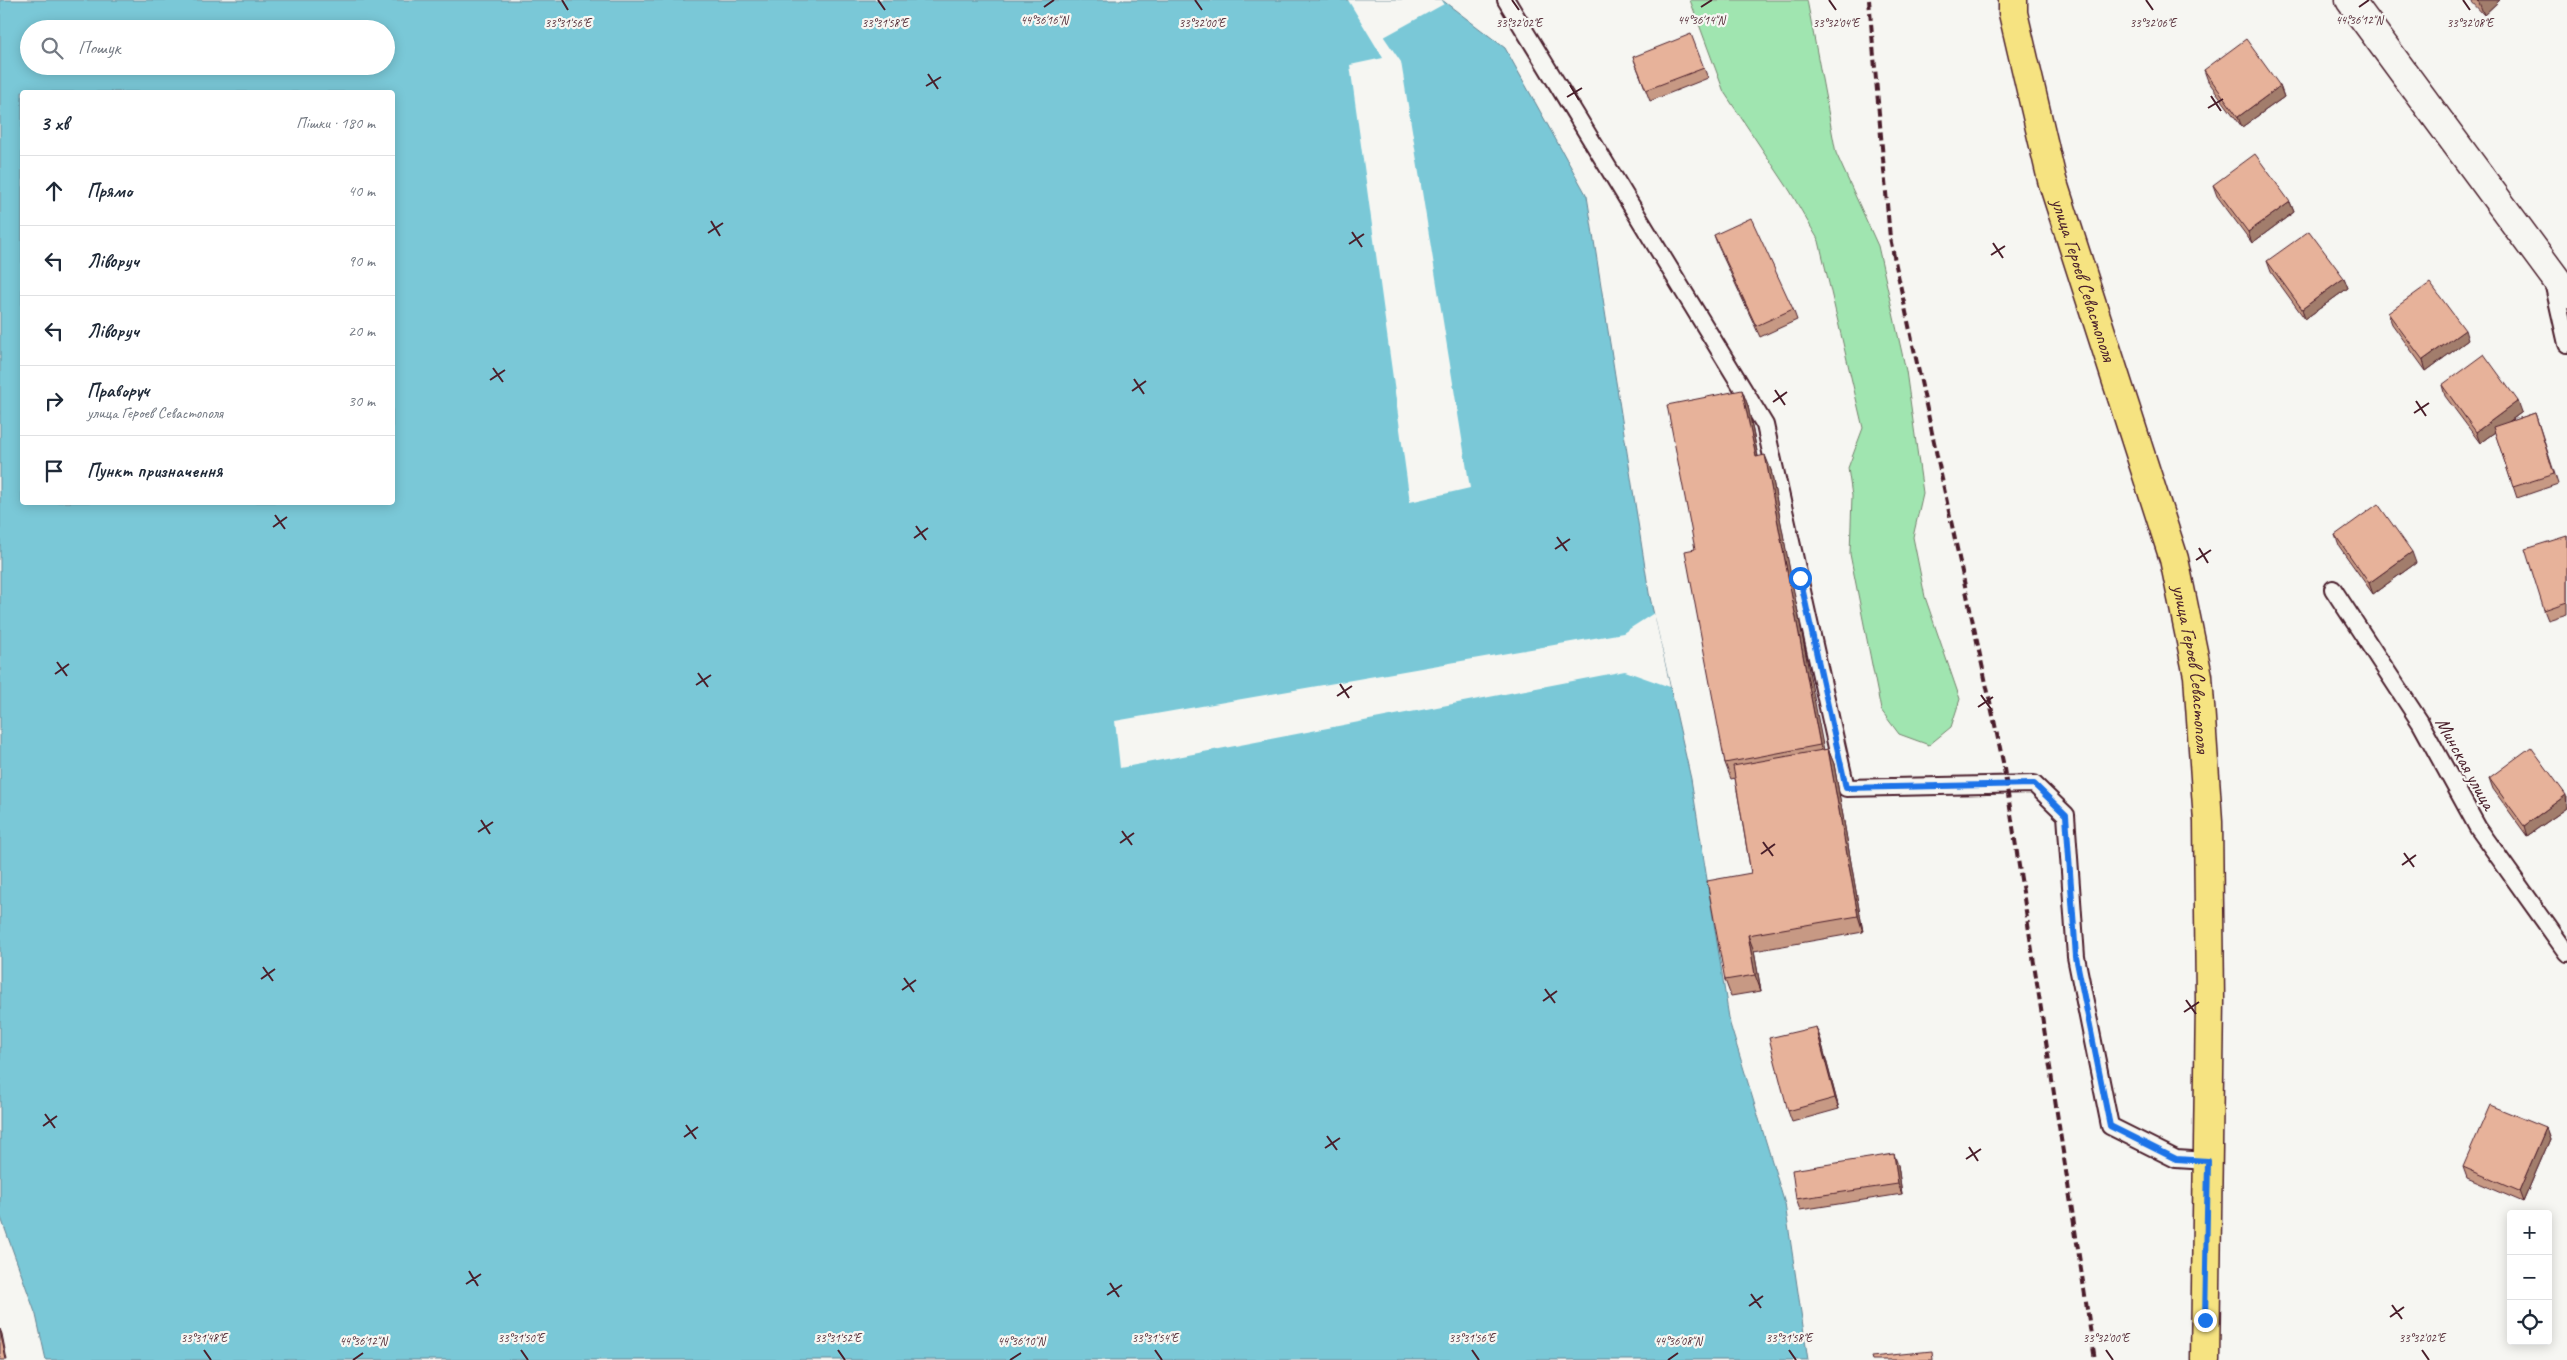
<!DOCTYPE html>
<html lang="uk">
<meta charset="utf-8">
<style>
:root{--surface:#fff;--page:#f6f6f7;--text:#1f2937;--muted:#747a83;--line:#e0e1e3}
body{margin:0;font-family:Caveat,sans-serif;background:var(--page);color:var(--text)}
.controls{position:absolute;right:15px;bottom:15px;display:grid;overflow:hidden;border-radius:5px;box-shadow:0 2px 12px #0003}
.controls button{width:45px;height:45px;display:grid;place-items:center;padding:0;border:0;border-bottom:1px solid var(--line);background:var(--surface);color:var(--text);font:25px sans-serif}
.stop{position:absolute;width:15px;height:15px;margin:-11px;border:4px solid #1a73e8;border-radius:50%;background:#fff}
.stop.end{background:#1a73e8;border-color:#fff;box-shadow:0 1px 5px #0008}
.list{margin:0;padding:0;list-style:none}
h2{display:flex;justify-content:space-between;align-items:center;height:65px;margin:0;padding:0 20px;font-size:21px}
h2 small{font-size:16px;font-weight:400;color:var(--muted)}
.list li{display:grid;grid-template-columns:32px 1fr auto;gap:15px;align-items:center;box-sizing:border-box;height:70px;padding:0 20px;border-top:1px solid var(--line)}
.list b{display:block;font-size:19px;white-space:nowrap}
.list p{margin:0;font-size:16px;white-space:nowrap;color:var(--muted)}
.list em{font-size:16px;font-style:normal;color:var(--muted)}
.icon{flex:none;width:28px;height:28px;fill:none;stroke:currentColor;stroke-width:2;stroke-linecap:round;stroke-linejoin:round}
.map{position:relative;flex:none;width:2567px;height:1360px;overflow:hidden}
.search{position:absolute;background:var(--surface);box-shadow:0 2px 12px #0003;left:20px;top:20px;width:375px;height:55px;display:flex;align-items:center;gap:12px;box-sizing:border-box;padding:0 18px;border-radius:28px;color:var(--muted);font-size:19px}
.panel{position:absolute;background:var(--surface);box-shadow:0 2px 12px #0003;left:20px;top:90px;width:375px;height:415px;border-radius:5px}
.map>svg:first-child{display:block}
.green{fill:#a0e5b0;stroke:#75826e}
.water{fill:#7ac8d7;stroke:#678492;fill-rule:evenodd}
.pier{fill:#f6f6f2}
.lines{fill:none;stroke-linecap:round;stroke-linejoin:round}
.lane-casing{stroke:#4a1f2b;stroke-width:20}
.street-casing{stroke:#4a1f2b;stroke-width:31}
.primary-casing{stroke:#4a1f2b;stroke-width:31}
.lane{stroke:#f6f6f2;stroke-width:16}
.street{stroke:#f6f6f2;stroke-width:28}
.primary{stroke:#f6e381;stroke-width:28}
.rail{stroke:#4a1f2b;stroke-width:4;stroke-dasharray:8 4;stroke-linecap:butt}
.wall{fill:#c79984;stroke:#4a1f2b}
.shaded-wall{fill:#a27d6c;stroke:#4a1f2b}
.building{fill:#e7b29a;stroke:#4a1f2b}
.route{stroke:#1a73e8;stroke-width:6}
.ticks{fill:none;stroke:#4a1f2b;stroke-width:2}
.labels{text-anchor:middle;stroke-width:4.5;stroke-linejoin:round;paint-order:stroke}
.street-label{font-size:20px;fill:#4a1f2b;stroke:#f6f6f2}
.ticks-label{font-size:12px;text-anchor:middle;fill:#4a1f2b;stroke:#f6f6f2;stroke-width:4.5;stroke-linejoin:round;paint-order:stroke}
</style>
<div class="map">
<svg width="2567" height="1360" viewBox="0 0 2567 1360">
<rect width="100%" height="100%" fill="#f6f6f2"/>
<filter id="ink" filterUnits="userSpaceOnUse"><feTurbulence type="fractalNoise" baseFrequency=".02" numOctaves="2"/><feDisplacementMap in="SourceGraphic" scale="10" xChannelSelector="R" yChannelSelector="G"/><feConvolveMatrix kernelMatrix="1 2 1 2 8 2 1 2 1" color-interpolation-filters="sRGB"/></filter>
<g filter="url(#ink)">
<path class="green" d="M1690,0H1807L1836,153L1878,246L1906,371L1923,493L1913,537L1925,597L1960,699L1951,727L1929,745L1899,734L1881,710L1850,554L1852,496L1848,468L1863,428L1819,241L1790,191L1724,92Z"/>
<path class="water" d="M0,0H1442L1505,48L1587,196L1649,593L1691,779L1730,1024L1785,1204L1808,1360H46L36,1315L0,1215ZM29,29H386V66H29ZM22,92H392V502H22Z"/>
<g class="pier">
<path d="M1348,0H1442L1444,4L1384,37L1401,62L1470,488L1410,502L1350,65L1383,58Z"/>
<path d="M1654,613L1670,687L1625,671L1120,768L1115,721L1623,633Z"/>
</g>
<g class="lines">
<defs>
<g id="lane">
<path d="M1506,0L1765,425L1846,788L2034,784L2066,815L2076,957L2110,1126L2176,1159L2208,1161"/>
<path d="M2553,282L2567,344"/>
<path d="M2333,589L2420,722L2478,828L2567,953"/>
</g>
<path id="street" d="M2350,0L2567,294"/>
<g id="primary">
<path id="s1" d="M2013,0V13L2052,180L2174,559L2198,676L2208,821L2210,1001L2205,1360"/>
</g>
</defs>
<use href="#lane" class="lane-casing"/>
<use href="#street" class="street-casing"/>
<use href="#primary" class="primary-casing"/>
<use href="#lane" class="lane"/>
<use href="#street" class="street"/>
<use href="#primary" class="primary"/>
<path class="rail" d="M1869,0L1890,238L2003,762L2095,1360"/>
</g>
<g class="wall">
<path d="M2470,0H2500L2484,15Z"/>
<path d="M1633,57L1704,68L1708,78L1650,101Z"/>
<path d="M2204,70L2280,86L2284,97L2242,127L2208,81Z"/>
<path d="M2213,185L2290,202L2294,212L2252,243L2217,196Z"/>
<path d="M1714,235L1793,309L1797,320L1760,337L1718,246Z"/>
<path d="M2267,261L2344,278L2348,288L2305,319L2271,272Z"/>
<path d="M2388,313L2468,340L2426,371L2392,324Z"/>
<path d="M2442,385L2522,412L2509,422L2535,413L2558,484L2517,498L2495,432L2480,443L2445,396Z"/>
<path d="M1742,390L1748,406L1758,456L1771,470L1823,750L1828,749L1834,764L1863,932L1754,951L1761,991L1731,996L1725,980L1751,873L1735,778L1731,779L1725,763L1695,549Z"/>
<path d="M2335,535L2416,563L2373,594L2339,546Z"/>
<path d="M2567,536V614L2548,620L2544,610Z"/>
<path d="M2489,778L2567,797V808L2527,836L2493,789Z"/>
<path d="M1820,1037L1839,1109L1792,1122L1788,1111Z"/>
<path d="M2546,1128L2550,1139L2523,1202L2467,1178L2463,1167Z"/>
<path d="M1898,1165L1902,1194L1800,1210L1796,1199Z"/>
</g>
<g class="shaded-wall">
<path d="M2478,0H2500L2484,15Z"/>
<path d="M2280,86L2284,97L2242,127L2238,117Z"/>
<path d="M2290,202L2294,212L2252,243L2248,232Z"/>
<path d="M2344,278L2348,288L2305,319L2302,309Z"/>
<path d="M2465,330L2468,340L2426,371L2423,360Z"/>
<path d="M1742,390L1748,406L1761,473L1756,457Z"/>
<path d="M2518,401L2522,412L2480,443L2476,432Z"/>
<path d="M1765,455L1771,470L1826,761L1820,745Z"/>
<path d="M2412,552L2416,563L2373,594L2369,583Z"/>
<path d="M1828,749L1834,764L1863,932L1858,916Z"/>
<path d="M2566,795L2567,808L2527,836L2524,826Z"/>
<path d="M1748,935L1754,951L1761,991L1755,975Z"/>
<path d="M1816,1027L1820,1037L1839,1109L1835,1098Z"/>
<path d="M2546,1128L2550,1139L2523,1202L2519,1191Z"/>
<path d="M1894,1154L1898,1165L1902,1194L1898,1184Z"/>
<path d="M0,1329L2,1334L7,1360H6Z"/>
</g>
<g class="building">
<path d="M1691,34L1704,68L1646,90L1633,57Z"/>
<path d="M2246,39L2280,86L2238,117L2204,70Z"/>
<path d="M2255,154L2290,202L2248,232L2213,185Z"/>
<path d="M1751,218L1793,309L1756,326L1714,235Z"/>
<path d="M2309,231L2344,278L2302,309L2267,261Z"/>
<path d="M2430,283L2465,330L2423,360L2388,313Z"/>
<path d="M2484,354L2518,401L2476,432L2442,385Z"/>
<path d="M1742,390L1756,457L1765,455L1820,745L1725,763L1685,551L1695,549L1667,405Z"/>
<path d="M2535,413L2554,474L2513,487L2493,427Z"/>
<path d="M2378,504L2412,552L2369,583L2335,535Z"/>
<path d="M2567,536V602L2544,610L2525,549Z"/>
<path d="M2531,747L2566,795L2524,826L2489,778Z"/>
<path d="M1828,749L1858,916L1748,935L1755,975L1725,980L1707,881L1751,873L1733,766Z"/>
<path d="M1816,1027L1835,1098L1788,1111L1769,1038Z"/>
<path d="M2490,1105L2546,1128L2519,1191L2463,1167Z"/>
<path d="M1894,1154L1898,1184L1796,1199L1792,1170Z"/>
<path d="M0,1330L6,1360H0Z"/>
<path d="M1932,1351L1933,1360H1872L1871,1357Z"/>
</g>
</g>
<g class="lines" filter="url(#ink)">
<path class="route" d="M1800,578L1846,788L2034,784L2066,815L2076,957L2110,1126L2176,1159L2208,1161L2205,1320"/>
</g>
<path class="ticks" d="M562,0L568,10M878,0L885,10M1195,0L1202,10M1512,0L1519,10M1829,0L1836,10M2146,0L2153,10M2463,0L2470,10M1044,7L1054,0M1701,7L1712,0M2359,7L2369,0M928,74L938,89M1570,85L1579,100M926,86L941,77M2211,96L2221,111M1567,97L1582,88M2208,108L2223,99M711,221L720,236M1352,232L1362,247M708,233L723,223M1993,243L2003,258M1349,244L1364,234M1991,255L2005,246M493,368L503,382M1134,379L1144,394M490,380L505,370M1775,390L1785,405M1132,391L1146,381M2416,401L2426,416M1773,402L1787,392M2414,413L2429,403M275,515L285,529M916,526L926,540M273,527L287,517M1557,537L1567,551M914,538L928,528M2199,548L2208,563M1555,549L1570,539M2196,560L2211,550M57,662L67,676M698,673L708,687M55,674L69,664M1340,684L1349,698M696,685L711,675M1981,695L1991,709M1337,696L1352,686M1978,707L1993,697M481,820L490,834M1122,831L1132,845M478,832L493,822M1763,842L1773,856M1120,843L1134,833M2404,853L2414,867M1761,854L1775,844M2402,865L2416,855M263,967L273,981M904,978L914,992M261,979L275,969M1545,989L1555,1003M902,990L916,980M2186,1000L2196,1014M1543,1001L1557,991M2184,1012L2199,1002M45,1114L55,1128M686,1125L696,1139M43,1126L57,1116M1327,1136L1337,1150M684,1137L698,1127M1969,1147L1978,1161M1325,1148L1340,1138M1966,1159L1981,1149M469,1271L478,1286M1110,1283L1119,1297M466,1284L481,1274M1751,1294L1761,1308M1107,1295L1122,1285M2392,1305L2402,1319M1749,1306L1763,1296M2390,1317L2404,1307M204,1350L211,1360M521,1350L528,1360M838,1350L845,1360M1155,1350L1162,1360M1472,1350L1479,1360M1789,1350L1796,1360M2106,1350L2113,1360M2422,1350L2429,1360M353,1360L363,1353M1010,1360L1021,1353M1668,1360L1678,1353"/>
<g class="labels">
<g class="street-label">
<text dy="7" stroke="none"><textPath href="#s1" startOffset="289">улица Героев Севастополя</textPath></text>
<text dy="7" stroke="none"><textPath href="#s1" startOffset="694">улица Героев Севастополя</textPath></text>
<text transform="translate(2466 763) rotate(61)" y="7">Минская улица</text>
</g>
</g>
<g class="ticks-label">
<text x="1044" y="24">44°36'16"N</text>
<text x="1701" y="24">44°36'14"N</text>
<text x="2359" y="24">44°36'12"N</text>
<text x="568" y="27">33°31'56"E</text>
<text x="885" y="27">33°31'58"E</text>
<text x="1202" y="27">33°32'00"E</text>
<text x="1519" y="27">33°32'02"E</text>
<text x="1836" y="27">33°32'04"E</text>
<text x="2153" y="27">33°32'06"E</text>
<text x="2470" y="27">33°32'08"E</text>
<text x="204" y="1342">33°31'48"E</text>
<text x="521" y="1342">33°31'50"E</text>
<text x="838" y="1342">33°31'52"E</text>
<text x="1155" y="1342">33°31'54"E</text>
<text x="1472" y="1342">33°31'56"E</text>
<text x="1789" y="1342">33°31'58"E</text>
<text x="2106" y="1342">33°32'00"E</text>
<text x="2422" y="1342">33°32'02"E</text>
<text x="363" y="1345">44°36'12"N</text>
<text x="1021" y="1345">44°36'10"N</text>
<text x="1678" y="1345">44°36'08"N</text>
</g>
</svg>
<div class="controls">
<button>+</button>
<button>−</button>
<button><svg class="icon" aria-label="locate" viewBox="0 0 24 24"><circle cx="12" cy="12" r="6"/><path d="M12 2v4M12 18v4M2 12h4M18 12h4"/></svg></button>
</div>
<div class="stop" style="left:1800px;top:578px"></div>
<div class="stop end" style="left:2205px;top:1320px"></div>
<div class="search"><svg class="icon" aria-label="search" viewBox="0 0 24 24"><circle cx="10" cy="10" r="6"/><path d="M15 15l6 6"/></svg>Пошук</div>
<section class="panel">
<h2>3 хв<small>Пішки · 180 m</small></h2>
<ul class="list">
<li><svg class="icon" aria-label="ahead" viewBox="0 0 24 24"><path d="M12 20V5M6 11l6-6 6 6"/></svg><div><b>Прямо</b></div><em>40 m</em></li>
<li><svg class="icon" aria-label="left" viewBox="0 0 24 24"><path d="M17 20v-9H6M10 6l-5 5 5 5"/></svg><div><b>Ліворуч</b></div><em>90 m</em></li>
<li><svg class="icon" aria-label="left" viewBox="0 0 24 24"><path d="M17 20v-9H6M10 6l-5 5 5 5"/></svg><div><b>Ліворуч</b></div><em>20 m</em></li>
<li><svg class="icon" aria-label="right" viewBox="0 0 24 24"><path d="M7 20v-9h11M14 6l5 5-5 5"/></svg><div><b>Праворуч</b><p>улица Героев Севастополя</p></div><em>30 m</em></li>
<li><svg class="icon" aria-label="arrive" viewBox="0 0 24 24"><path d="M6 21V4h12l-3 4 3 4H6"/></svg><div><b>Пункт призначення</b></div></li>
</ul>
</section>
</div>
